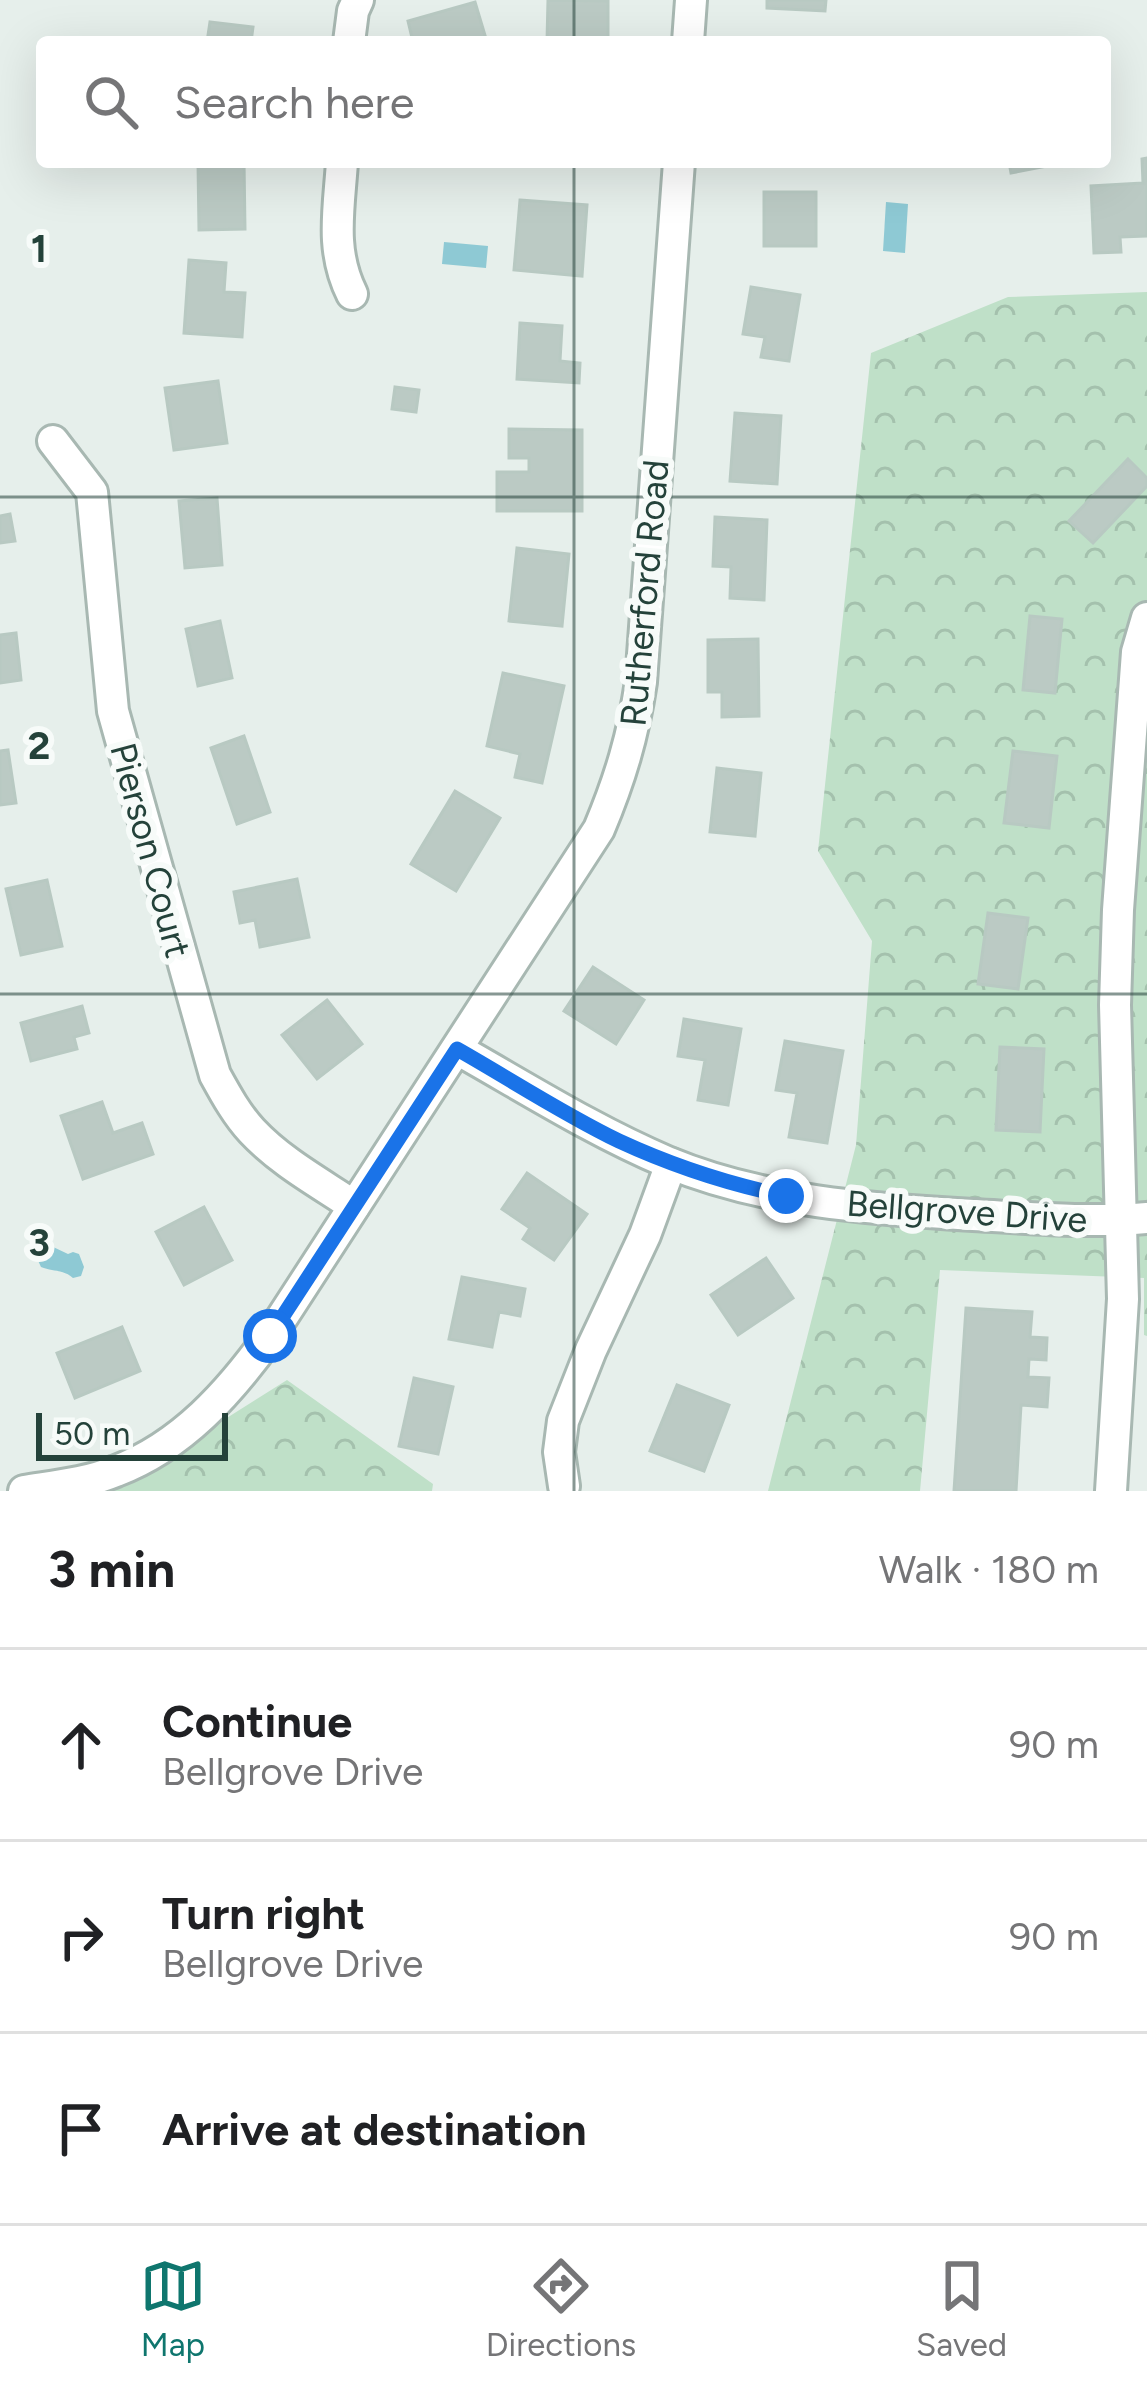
<!DOCTYPE html>
<meta charset="utf-8">
<style>
:root{--surface:#fff;--page:#f6f6f6;--text:#202124;--muted:#757577;--line:#e0e0e0;--accent:#0f766e}
body{margin:0;font-family:Figtree,sans-serif;background:var(--page);color:var(--text)}
.scale{position:absolute;left:36px;bottom:30px;width:192px;box-sizing:border-box;padding-left:12px;border:6px solid #24423a;border-top:0;font-size:33px;line-height:42px;white-space:nowrap;color:#24423a;-webkit-text-stroke:9px #f7fbf9;paint-order:stroke}
.stop{position:absolute;width:36px;height:36px;margin:-27px;border:9px solid #1a73e8;border-radius:50%;background:#fff}
.stop.end{background:#1a73e8;border-color:#fff;box-shadow:0 3px 12px #0008}
.list{margin:0;padding:0;list-style:none}
h2{display:flex;justify-content:space-between;align-items:center;height:156px;margin:0;padding:0 48px;font-size:51px}
h2 small{font-size:39px;font-weight:400;color:var(--muted)}
.list li{display:grid;grid-template-columns:78px 1fr auto;gap:36px;align-items:center;box-sizing:border-box;height:192px;padding:0 48px;border-top:3px solid var(--line)}
.list b{display:block;font-size:45px;white-space:nowrap}
.list p{margin:0;font-size:39px;white-space:nowrap;color:var(--muted)}
.list em{font-size:39px;font-style:normal;color:var(--muted)}
.icon{flex:none;width:66px;height:66px;fill:none;stroke:currentColor;stroke-width:2;stroke-linecap:round;stroke-linejoin:round}
.map{position:relative;flex:none;width:1147px;height:1491px;overflow:hidden}
.search{position:absolute;background:var(--surface);box-shadow:0 12px 48px #0002;left:36px;right:36px;top:36px;height:132px;display:flex;align-items:center;gap:30px;box-sizing:border-box;padding:0 42px;border-radius:12px;color:var(--muted);font-size:45px}
.sheet{height:732px;background:var(--surface)}
nav{display:flex;justify-content:space-around;align-items:center;box-sizing:border-box;height:168px;border-top:3px solid var(--line);background:var(--surface);font-size:33px;color:var(--muted)}
nav a{display:grid;justify-items:center;gap:6px}
nav .on{color:var(--accent)}
.map>svg:first-child{display:block}
.forest{fill:url(#forest-crowns)}
.water{fill:#8ec9d4}
.building{fill:#bbcac4;stroke:#b8c9c2;stroke-width:3}
.lines{fill:none;stroke-linecap:round;stroke-linejoin:round}
.street-casing{stroke:#a8b8b2;stroke-width:36}
.street{stroke:#fff;stroke-width:30}
.route{stroke:#1a73e8;stroke-width:15}
.grid{fill:none;stroke:#24423a;stroke-width:3;stroke-opacity:0.55}
.labels{text-anchor:middle;stroke-width:12;stroke-linejoin:round;paint-order:stroke}
.street-label{font-size:36px;fill:#24423a;stroke:#f7fbf9}
.grid-label{font-size:39px;text-anchor:middle;font-weight:bold;fill:#24423a;stroke:#f7fbf9;stroke-width:12;stroke-linejoin:round;paint-order:stroke}
</style>
<div class="map">
<svg width="1147" height="1491" viewBox="0 0 1147 1491">
<defs>
<pattern id="forest-crowns" width="20" height="18" patternUnits="userSpaceOnUse" patternTransform="scale(3)"><rect width="20" height="18" fill="#bfe0c8"/><path d="M2 6a3 3 0 1 1 6 0M12 15a3 3 0 1 1 6 0" fill="none" stroke="#a4c1ad"/></pattern>
</defs>
<rect width="100%" height="100%" fill="#e6efeb"/>
<g class="forest">
<path d="M1147,292V1336L1144,1335V1278L940,1270L920,1491H768L856,1145L872,941L818,851L871,353L1008,297Z"/>
<path d="M287,1380L433,1484L432,1491H99L116,1488Z"/>
</g>
<g class="water">
<path d="M886,202L908,204L905,253L883,251Z"/>
<path d="M444,242L488,246L486,268L442,264Z"/>
<path d="M49,1245L68,1254L73,1252L79,1254L84,1267L81,1276L73,1278C63,1269 53,1272 41,1267L35,1254L38,1247Z"/>
</g>
<g class="building">
<path d="M548,0L608,1V42H547Z"/>
<path d="M767,0H826L825,11L767,8Z"/>
<path d="M475,2L487,42H413L408,21Z"/>
<path d="M210,22L253,27L251,42H207Z"/>
<path d="M1147,158V236L1120,237L1121,252L1094,253L1091,186L1143,183L1142,159Z"/>
<path d="M198,162H244L245,229L199,230Z"/>
<path d="M1009,162H1052V165L1011,173Z"/>
<rect x="764" y="192" width="52" height="54"/>
<path d="M520,200L587,205L582,276L514,270Z"/>
<path d="M189,260L226,263L224,292L245,293L242,337L184,333Z"/>
<path d="M751,287L800,295L789,361L761,357L765,337L743,334Z"/>
<path d="M520,323L562,326L560,361L580,363L579,383L517,379Z"/>
<path d="M218,381L227,443L174,450L165,388Z"/>
<path d="M395,387L419,390L416,412L392,409Z"/>
<path d="M735,413L781,416L777,484L730,481Z"/>
<path d="M509,429L582,430V511H497V472H529V458H509Z"/>
<path d="M1128,459L1147,478V486L1093,543L1069,521Z"/>
<path d="M217,498L222,565L185,568L179,501Z"/>
<path d="M10,514L15,541L0,543V516Z"/>
<path d="M715,517L767,520L764,600L730,598L731,567L713,566Z"/>
<path d="M517,548L569,554L562,626L509,621Z"/>
<path d="M1030,616L1062,619L1055,693L1023,690Z"/>
<path d="M220,621L232,678L198,686L186,629Z"/>
<path d="M16,633L21,680L0,683V635Z"/>
<path d="M758,639L759,716L722,717V692H708V640Z"/>
<path d="M503,673L564,686L542,783L515,777L520,754L487,746Z"/>
<path d="M244,736L270,812L237,824L211,748Z"/>
<path d="M8,750L16,803L0,805V751Z"/>
<path d="M1013,751L1057,756L1049,828L1004,823Z"/>
<path d="M717,768L761,773L755,836L710,832Z"/>
<path d="M455,791L500,818L456,891L411,864Z"/>
<path d="M297,879L309,937L260,947L255,920L240,923L234,892Z"/>
<path d="M47,880L62,946L21,955L6,889Z"/>
<path d="M988,913L1028,918L1018,989L978,984Z"/>
<path d="M593,967L644,1000L616,1044L564,1011Z"/>
<path d="M327,1000L362,1044L317,1079L282,1035Z"/>
<path d="M82,1006L89,1033L74,1037L77,1049L31,1061L21,1023Z"/>
<path d="M684,1019L741,1029L728,1105L698,1100L705,1060L678,1056Z"/>
<path d="M785,1041L843,1051L827,1143L789,1137L797,1093L776,1090Z"/>
<path d="M1000,1047L1044,1049L1040,1132L996,1130Z"/>
<path d="M102,1102L113,1133L142,1123L153,1154L83,1179L61,1116Z"/>
<path d="M527,1173L587,1214L554,1260L523,1239L530,1228L502,1209Z"/>
<path d="M204,1207L232,1260L184,1285L156,1232Z"/>
<path d="M766,1258L793,1298L738,1335L711,1295Z"/>
<path d="M462,1277L525,1289L520,1316L499,1312L492,1347L449,1339Z"/>
<path d="M966,1308L1032,1312L1030,1337L1047,1338L1046,1360L1029,1359L1028,1377L1049,1378L1047,1407L1021,1405L1016,1491H954Z"/>
<path d="M122,1327L140,1371L75,1398L57,1353Z"/>
<path d="M414,1378L453,1387L438,1454L399,1446Z"/>
<path d="M677,1385L729,1405L704,1471L650,1451Z"/>
</g>
<g class="lines">
<defs>
<g id="street">
<path d="M349,42L353,11L358,0"/>
<path d="M688,42L691,0"/>
<path d="M342,162C339,209 330,250 352,294"/>
<path d="M53,441L92,492L113,711L215,1075C226,1095 237,1115 252,1131C281,1162 320,1183 354,1206"/>
<path d="M457,1049C526,1088 594,1131 667,1162C763,1202 870,1209 973,1215C1031,1218 1089,1223 1147,1218"/>
<path d="M564,1486L559,1452L563,1421L591,1350L645,1235L671,1164"/>
<path d="M24,1491C55,1486 87,1483 116,1471C182,1446 230,1392 270,1336L599,829C620,779 633,736 641,682L679,162"/>
<path d="M1111,1491L1123,1299L1115,1005L1118,910L1137,652L1147,618"/>
</g>
</defs>
<use href="#street" class="street-casing"/>
<use href="#street" class="street"/>
</g>
<g class="lines">
<path class="route" d="M270,1336L457,1049C510,1079 563,1114 619,1141C673,1166 728,1184 786,1196"/>
</g>
<path class="grid" d="M574,0V42M574,162V1491M0,497H1147M0,994H1147"/>
<g class="labels">
<g class="street-label">
<text transform="translate(644 593) rotate(-85)" y="13">Rutherford Road</text>
<text transform="translate(151 850) rotate(75)" y="13">Pierson Court</text>
<text transform="translate(967 1211) rotate(4)" y="13">Bellgrove Drive</text>
</g>
</g>
<g class="grid-label">
<text x="39" y="262">1</text>
<text x="39" y="759">2</text>
<text x="39" y="1256">3</text>
</g>
</svg>
<div class="scale">50 m</div>
<div class="stop" style="left:270px;top:1336px"></div>
<div class="stop end" style="left:786px;top:1196px"></div>
<div class="search"><svg class="icon" aria-label="search" viewBox="0 0 24 24"><circle cx="10" cy="10" r="6"/><path d="M15 15l6 6"/></svg>Search here</div>
</div>
<section class="sheet">
<h2>3 min<small>Walk · 180 m</small></h2>
<ul class="list">
<li><svg class="icon" aria-label="ahead" viewBox="0 0 24 24"><path d="M12 20V5M6 11l6-6 6 6"/></svg><div><b>Continue</b><p>Bellgrove Drive</p></div><em>90 m</em></li>
<li><svg class="icon" aria-label="right" viewBox="0 0 24 24"><path d="M7 20v-9h11M14 6l5 5-5 5"/></svg><div><b>Turn right</b><p>Bellgrove Drive</p></div><em>90 m</em></li>
<li><svg class="icon" aria-label="arrive" viewBox="0 0 24 24"><path d="M6 21V4h12l-3 4 3 4H6"/></svg><div><b>Arrive at destination</b></div></li>
</ul>
</section>
<nav>
<a class="on"><svg class="icon" aria-label="map" viewBox="0 0 24 24"><path d="M3 6l6-2 6 2 6-2v14l-6 2-6-2-6 2zM9 4v14M15 6v14"/></svg>Map</a>
<a><svg class="icon" aria-label="directions" viewBox="0 0 24 24"><path d="M12 3l9 9-9 9-9-9zM9 14v-3h6M13 9l2 2-2 2"/></svg>Directions</a>
<a><svg class="icon" aria-label="saved" viewBox="0 0 24 24"><path d="M7 4h10v16l-5-4-5 4z"/></svg>Saved</a>
</nav>
